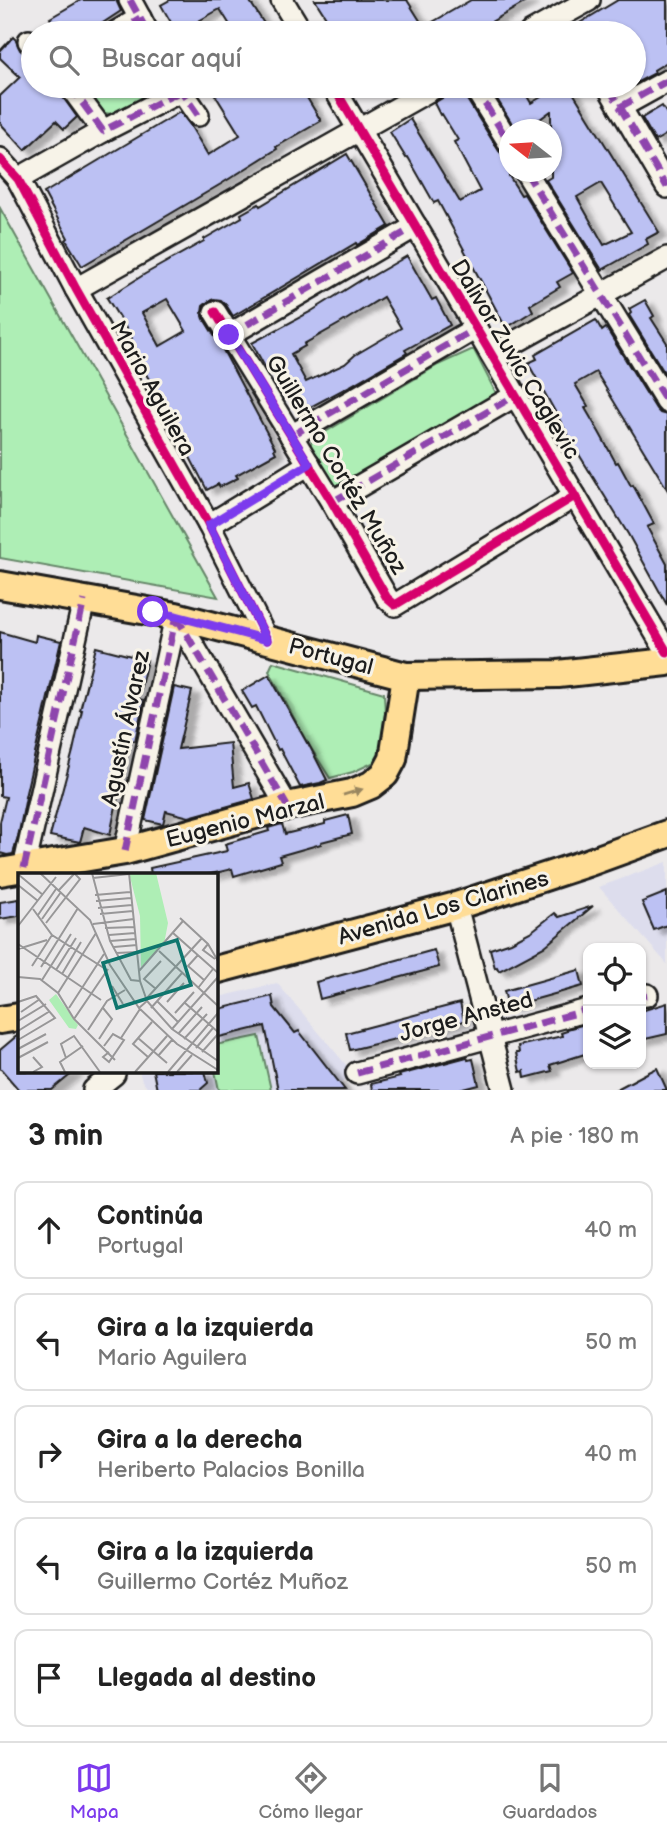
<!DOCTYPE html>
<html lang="es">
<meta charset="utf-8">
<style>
:root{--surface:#fff;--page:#f6f6f6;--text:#222;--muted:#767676;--line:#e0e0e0;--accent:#7c3aed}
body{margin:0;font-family:"Balsamiq Sans",sans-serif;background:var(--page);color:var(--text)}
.controls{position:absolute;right:21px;bottom:21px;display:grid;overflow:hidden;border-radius:14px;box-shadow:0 2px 5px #0004}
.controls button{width:63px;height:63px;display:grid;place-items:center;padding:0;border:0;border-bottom:2px solid var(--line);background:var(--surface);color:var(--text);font:35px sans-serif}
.compass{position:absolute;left:499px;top:119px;width:63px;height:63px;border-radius:50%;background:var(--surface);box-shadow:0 2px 5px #0004;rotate:287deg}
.stop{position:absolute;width:21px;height:21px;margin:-16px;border:5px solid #7c3aed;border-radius:50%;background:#fff}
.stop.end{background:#7c3aed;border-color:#fff;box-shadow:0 2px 7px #0008}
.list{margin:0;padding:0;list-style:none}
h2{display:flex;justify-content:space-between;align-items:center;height:91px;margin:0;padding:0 28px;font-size:30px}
h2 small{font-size:23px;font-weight:400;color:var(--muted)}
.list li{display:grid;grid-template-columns:46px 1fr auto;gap:21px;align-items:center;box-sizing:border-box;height:98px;margin:0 14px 14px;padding:0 14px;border:2px solid var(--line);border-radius:14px}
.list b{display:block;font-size:26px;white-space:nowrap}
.list p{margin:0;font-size:23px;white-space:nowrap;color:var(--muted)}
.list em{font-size:23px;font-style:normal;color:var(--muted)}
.icon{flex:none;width:38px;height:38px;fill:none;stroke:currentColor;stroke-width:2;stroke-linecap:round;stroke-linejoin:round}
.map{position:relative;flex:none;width:667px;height:1090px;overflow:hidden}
.search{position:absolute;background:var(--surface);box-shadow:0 2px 5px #0004;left:21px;right:21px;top:21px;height:77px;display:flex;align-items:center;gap:18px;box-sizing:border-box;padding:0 24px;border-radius:38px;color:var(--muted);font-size:26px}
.sheet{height:651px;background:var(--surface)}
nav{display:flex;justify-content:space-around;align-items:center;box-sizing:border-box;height:98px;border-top:2px solid var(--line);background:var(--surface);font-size:19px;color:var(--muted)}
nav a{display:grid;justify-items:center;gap:4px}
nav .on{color:var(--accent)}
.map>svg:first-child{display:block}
.built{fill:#dddded}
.green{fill:#aeeeb5;stroke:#658568;stroke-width:2}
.building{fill:#bcc1f3;stroke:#1c1c1c;stroke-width:2;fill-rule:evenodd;filter:url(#shadow)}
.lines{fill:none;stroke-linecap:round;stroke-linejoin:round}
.minor-casing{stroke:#1c1c1c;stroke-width:26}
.major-casing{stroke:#1c1c1c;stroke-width:32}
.minor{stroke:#f7f3e8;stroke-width:21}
.major{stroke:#ffdd96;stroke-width:26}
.quiet{stroke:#8e44ad;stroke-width:7;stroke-dasharray:14 7;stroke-linecap:butt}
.cycleway-casing{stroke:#f7f3e8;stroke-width:13}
.cycleway{stroke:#d6006c;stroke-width:9}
.oneway{fill:#99865f}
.route{stroke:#7c3aed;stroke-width:9}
.labels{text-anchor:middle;stroke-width:6;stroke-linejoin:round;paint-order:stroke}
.street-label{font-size:23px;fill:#1c1c1c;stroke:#f7f3e8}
.inset-road{fill:none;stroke:#989798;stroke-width:2}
.view{fill:#0f766e;fill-opacity:0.15;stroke:#0f766e;stroke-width:3.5}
.inset-edge{fill:none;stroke:#1c1c1c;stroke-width:3.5}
</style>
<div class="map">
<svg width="667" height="1090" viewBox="0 0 667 1090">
<defs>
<filter id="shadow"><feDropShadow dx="8" dy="4.5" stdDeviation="2" flood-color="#0004"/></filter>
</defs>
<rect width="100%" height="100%" fill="#ebe9ea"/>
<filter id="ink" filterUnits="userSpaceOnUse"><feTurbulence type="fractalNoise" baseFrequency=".0143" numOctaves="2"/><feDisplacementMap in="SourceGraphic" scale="14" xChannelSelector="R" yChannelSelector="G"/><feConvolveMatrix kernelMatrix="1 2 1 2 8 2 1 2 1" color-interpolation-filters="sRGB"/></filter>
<g filter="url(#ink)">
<g class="built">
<path d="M667,862V964L599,887Z"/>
<path d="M277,983L353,1073L333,1090H149L142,1081L139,1071H215V998Z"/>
</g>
<g class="green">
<path d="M84,86H161L160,91L117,115L105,113Z"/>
<path d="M0,208L218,597L0,558Z"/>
<path d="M471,350H474L497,395L340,489L333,487L310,447L312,440L438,365Z"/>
<path d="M273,662L384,693L385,714L379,760L353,772L330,778L304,737L269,671Z"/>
<path d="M259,1036L271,1090H219L215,1071V1045Z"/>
</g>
<g class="building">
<path d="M81,0H116L121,11L92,30L90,27L80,33H59L50,18Z"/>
<path d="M170,0H249L270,33H235L220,9L177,33L161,5Z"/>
<path d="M315,0H407L424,27L471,0H529L472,33H336Z"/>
<path d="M618,0H667V62L654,70L655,73L634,84V33H563Z"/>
<path d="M13,37L16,40L20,50L29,57L33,58V86H55L77,117L64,129L56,121L25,150L0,123V96L20,77L0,58V51Z"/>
<path d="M226,86H300L321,121L276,147L277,149L221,184L82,266L66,240L68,238L44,193L180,112L190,125L208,155L240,135L214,93Z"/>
<path d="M489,86H521L531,103L560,86H569L659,232L646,239L648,244L602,270L546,180L551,177V111L525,130H516ZM601,183L631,232L604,245L577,197Z"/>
<path d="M461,87L463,93L499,151L503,155L509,157V176L521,195L524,194L573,273L557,282L560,287L530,305L533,311L506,328L438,201L434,203L408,157L406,158L390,132L410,119L460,202L480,191L454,142L458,140L442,114L440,115L434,103Z"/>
<path d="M662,106L667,114V134L655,141L642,118Z"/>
<path d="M347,154L389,226L357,245L356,243L233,316L226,305L221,300L214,299L209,301L203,306L202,313L204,319L223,350L275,448L274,449L276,453L236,475L238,478L220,487L218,484L207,490L181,440L183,439L138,360L129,340L132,338L107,298L145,274L204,241V239L242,217L241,214L259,204L260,206ZM167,299L186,331L160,346L142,313Z"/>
<path d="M407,256L432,300L436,298L450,325L405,350L407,353L350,386L301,412L296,402L294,403L273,365L266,369L252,343L310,312L366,277L367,279ZM383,297L401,328L355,355L345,364L306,382L291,354L305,346L304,344L341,323Z"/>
<path d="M645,300L654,316L651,318L667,343V377L629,315L631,313L629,309Z"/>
<path d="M596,320L602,331L606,328L656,409L660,413L667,415V489L596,372L575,384L588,406L585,408L599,432L616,463L618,462L631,486L633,485L654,524L647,527L667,564V605L628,534L567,435H568L528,363L537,359L535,355Z"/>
<path d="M0,632L35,642L36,635L61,641L25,797H26L18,837L13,854L7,855L0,853V822L6,797L0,796Z"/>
<path d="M96,647L147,660L138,699L144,700L135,741L131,740L126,758L110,835L84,827L80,842L50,836L73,751L82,710H80Z"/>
<path d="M269,675L307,743H308L327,780L320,783L300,787L280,749L278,750L256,706L252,708L242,691Z"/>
<path d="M174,687L192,691L178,749L230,743L234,787L249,783L254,799L189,817L166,811L163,824L145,820Z"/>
<path d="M348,815L352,834L321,842V844L279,856L281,862L234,876L232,869L207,875H151L150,868L227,851L225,844L269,831L268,828L282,824L285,834L325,824V821Z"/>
<path d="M667,892V925L654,930L642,902Z"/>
<path d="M19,899V916L0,919V902Z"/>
<path d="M593,906L544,947L499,971L497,967L495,968L490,949L511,942L532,931L555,913L559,917Z"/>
<path d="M434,950L439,967L320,999L316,982Z"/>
<path d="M579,970L583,986L508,1007L504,991Z"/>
<path d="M272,996L274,1007L295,1033L299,1031L345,1090H278L265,1026L215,1038V1010Z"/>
<path d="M460,1003L464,1021L441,1027V1028L350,1050L346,1033Z"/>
<path d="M667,1003V1034L641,1040V1011Z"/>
<path d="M585,1024L588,1025V1053L550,1065L552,1071L525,1078L524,1071L520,1072L516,1053H519L518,1046L562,1036L561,1033L567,1031V1029Z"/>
<path d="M19,1034V1071H75L52,1090H19L0,1068V1050Z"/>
<path d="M467,1057L468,1060L473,1059L479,1085L460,1090H372L371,1084L400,1077L399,1075Z"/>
<path d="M657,1068L667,1090H615L647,1073Z"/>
<path d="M153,1071H205L208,1083L200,1090H157Z"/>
</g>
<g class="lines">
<defs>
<g id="minor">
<path d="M130,0L148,33"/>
<path d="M282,0L302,33"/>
<path d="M115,33L140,18"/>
<path d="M530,33L589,0"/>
<path d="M29,41L33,45"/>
<path d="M70,86L103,131"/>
<path d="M178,86L198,115"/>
<path d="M333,86L667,652"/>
<path d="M474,86L510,144"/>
<path d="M609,88L667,187"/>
<path d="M620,107L667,81"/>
<path d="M0,159L18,179L76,289L209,525L267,640"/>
<path d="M526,172L667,402"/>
<path d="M18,179L103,131L181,91"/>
<path d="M76,289L437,86"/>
<path d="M215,312L332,502L387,598L395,605L575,496"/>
<path d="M229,335L416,226"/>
<path d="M492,355L667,258"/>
<path d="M291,436L476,328"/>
<path d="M332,502L516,395"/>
<path d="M209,525L309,464"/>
<path d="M176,616L287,806"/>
<path d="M125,851L176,616"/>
<path d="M24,868L84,600"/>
<path d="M456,906L504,1090"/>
<path d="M641,996L647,995"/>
<path d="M357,1073L588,1010"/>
<path d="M94,1090L114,1074"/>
</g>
<g id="major">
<path d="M0,585L176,616L406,676L558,674L667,662"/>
<path d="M0,872L125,851L287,806L352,793L371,785L385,774L393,759L406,676"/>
<path d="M215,970L456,906L587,863L667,834"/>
<path d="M0,1020L19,1017"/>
</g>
</defs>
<use href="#minor" class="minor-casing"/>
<use href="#major" class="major-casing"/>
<use href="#minor" class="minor"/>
<use href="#major" class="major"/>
<g class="quiet">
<path d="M130,0L148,33"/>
<path d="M115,33L140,18"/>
<path d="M29,41L33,45"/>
<path d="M70,86L103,131L181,91"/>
<path d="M178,86L198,115"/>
<path d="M474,86L510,144"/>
<path d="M609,88L667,187"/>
<path d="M620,107L667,81"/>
<path d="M526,172L667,402"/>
<path d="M229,335L416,226"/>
<path d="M291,436L476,328"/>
<path d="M332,502L516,395"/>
<path d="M176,616L287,806"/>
<path d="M125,851L176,616"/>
<path d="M24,868L84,600"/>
<path d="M641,996L647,995"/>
<path d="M357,1073L588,1010"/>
</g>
<defs>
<g id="cycleway">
<path d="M333,86L667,652"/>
<path d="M0,159L18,179L76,289L209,525L267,640"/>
<path d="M215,312L332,502L387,598L395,605L575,496"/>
</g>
</defs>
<use href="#cycleway" class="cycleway-casing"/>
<use href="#cycleway" class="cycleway"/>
</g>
<defs><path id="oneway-solid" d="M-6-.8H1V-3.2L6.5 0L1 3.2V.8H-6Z" transform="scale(1.75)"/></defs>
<use class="oneway" href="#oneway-solid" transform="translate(353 792) rotate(-17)"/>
</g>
<g class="lines" filter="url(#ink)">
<path class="route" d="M153,612L176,616L267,640L209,525L309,464L229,335"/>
</g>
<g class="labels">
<g class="street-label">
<text transform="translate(516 359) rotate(59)" y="8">Dalivor Zuvic Caglevic</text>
<text transform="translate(153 388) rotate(61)" y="8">Mario Aguilera</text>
<text transform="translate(337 464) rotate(59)" y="8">Guillermo Cortéz Muñoz</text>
<text transform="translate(331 656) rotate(15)" y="8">Portugal</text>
<text transform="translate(125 728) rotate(-78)" y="8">Agustín Álvarez</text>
<text transform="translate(245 820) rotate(-14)" y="8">Eugenio Marzal</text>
<text transform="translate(443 907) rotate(-16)" y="8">Avenida Los Clarines</text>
<text transform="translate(466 1016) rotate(-15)" y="8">Jorge Ansted</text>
</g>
</g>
<g transform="translate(18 873)">
<rect width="200" height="200" fill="#ebe9ea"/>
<path d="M111,0H138L150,50L146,71L123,94L122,43ZM38,121L60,152L58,156L51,155L31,127Z" fill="#aeeeb5"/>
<path class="inset-road" d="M22,0L72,47L92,92L121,135L129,128L122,108L111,0M74,0L92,68L113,107L122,108M1,2L25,22M75,5L111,1M0,12L20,28M41,17L56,1M77,22L112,19M78,28L113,25M80,35L114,32M15,36L34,62L89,97M82,41L115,38M20,42L38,16M162,45L190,71L200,88M24,46L43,19M28,50L62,6L56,0M75,51L116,46M0,53L38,4M87,55L116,54M155,60L200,100M91,62L117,60M92,68L118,66M0,71L83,127M190,71L185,77L197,86M96,74L119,72M0,76L29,67M141,78L200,133M98,80L120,79M180,82L170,93L186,107M14,93L34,62M23,94L60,35M38,97L58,65M121,98L165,48M44,101L63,69M0,104L22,106L40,120L56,146L97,187M24,107L53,61M94,113L105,131M180,115L195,96M138,116L126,106L143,88M40,120L78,60M128,126L184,65M129,128L154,156L200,188M139,128L160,149M0,129L18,123L37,145L0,167M149,129L166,110M167,130L200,159M51,135L86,81M121,135L159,171L200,197M133,135L164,100M3,139L22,126M157,140L176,119M56,146L90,96M0,148L28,131M154,156L200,104M70,157L89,128L107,117M0,158L32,138M160,161L184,134M103,165L122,136M120,165L149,190M81,166L94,146L85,135M166,166L189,141M86,173L95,161L106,167L91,189L85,184L91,179M178,175L195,155M0,176L28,161M184,179L200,161M140,183L154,167M15,184L24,194L15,199M130,184L115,171L134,149M0,185L30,169M48,185L43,171L56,163L82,199M47,199L42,189L65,173M117,199L149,163M150,199L200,140M159,199L174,182"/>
<path class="view" d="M159,67L173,112L99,135L85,90Z"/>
<rect width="200" height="200" class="inset-edge"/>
</g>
</svg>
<div class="controls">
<button><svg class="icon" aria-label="locate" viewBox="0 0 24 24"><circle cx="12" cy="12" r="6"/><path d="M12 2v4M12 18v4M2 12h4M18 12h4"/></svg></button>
<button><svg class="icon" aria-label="layers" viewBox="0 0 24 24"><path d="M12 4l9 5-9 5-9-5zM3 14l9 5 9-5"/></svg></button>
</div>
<svg class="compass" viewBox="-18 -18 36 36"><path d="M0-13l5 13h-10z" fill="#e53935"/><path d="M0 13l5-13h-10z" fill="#767676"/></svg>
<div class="stop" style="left:153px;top:612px"></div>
<div class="stop end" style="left:229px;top:335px"></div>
<div class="search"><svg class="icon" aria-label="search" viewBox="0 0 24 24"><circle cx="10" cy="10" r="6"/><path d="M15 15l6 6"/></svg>Buscar aquí</div>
</div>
<section class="sheet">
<h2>3 min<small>A pie · 180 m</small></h2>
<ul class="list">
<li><svg class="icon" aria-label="ahead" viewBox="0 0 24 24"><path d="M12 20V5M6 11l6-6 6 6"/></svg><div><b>Continúa</b><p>Portugal</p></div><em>40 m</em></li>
<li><svg class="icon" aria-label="left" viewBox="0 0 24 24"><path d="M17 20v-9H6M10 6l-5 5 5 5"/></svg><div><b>Gira a la izquierda</b><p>Mario Aguilera</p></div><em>50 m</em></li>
<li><svg class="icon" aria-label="right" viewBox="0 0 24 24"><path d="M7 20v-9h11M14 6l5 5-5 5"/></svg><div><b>Gira a la derecha</b><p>Heriberto Palacios Bonilla</p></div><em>40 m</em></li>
<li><svg class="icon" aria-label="left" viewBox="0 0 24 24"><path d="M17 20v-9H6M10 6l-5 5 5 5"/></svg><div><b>Gira a la izquierda</b><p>Guillermo Cortéz Muñoz</p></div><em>50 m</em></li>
<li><svg class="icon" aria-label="arrive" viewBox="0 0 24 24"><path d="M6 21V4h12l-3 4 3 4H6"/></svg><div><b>Llegada al destino</b></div></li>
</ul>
</section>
<nav>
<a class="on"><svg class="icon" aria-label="map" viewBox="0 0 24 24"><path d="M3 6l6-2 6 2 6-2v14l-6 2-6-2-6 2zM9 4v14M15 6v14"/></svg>Mapa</a>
<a><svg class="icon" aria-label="directions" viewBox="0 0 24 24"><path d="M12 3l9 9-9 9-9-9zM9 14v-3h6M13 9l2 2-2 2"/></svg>Cómo llegar</a>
<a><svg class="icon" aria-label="saved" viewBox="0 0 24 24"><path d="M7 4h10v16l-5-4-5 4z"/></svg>Guardados</a>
</nav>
